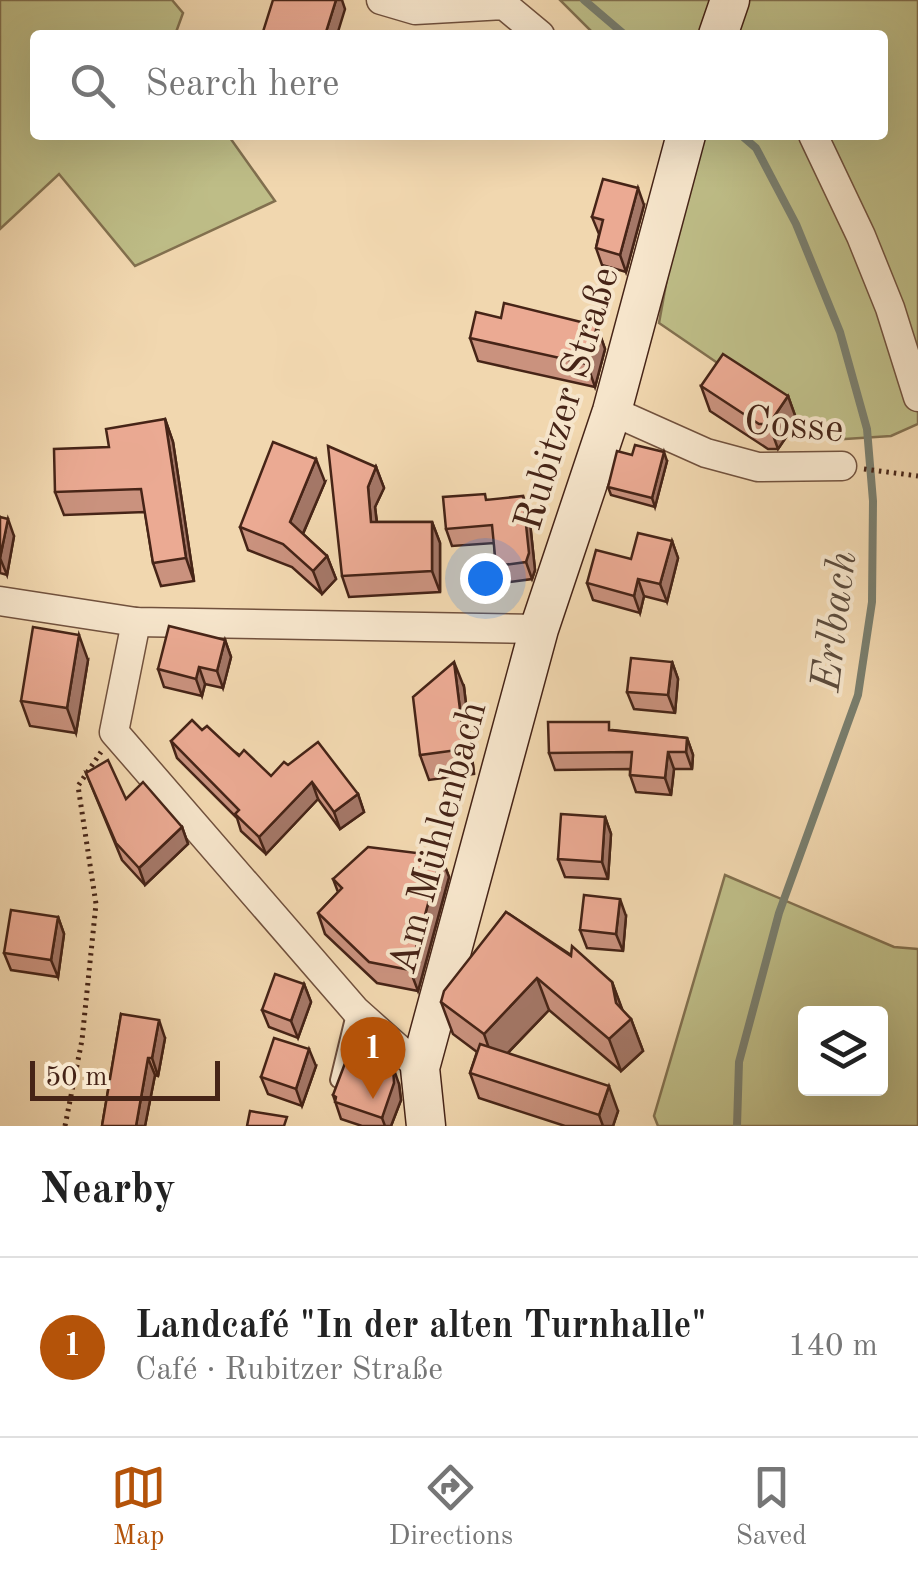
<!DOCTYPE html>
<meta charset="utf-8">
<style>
:root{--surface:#fff;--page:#f2f2f2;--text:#222;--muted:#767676;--line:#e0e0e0;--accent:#b45309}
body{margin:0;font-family:"Old Standard TT",serif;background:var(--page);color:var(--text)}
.controls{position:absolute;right:30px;bottom:30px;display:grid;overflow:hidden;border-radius:10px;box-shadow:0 10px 40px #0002}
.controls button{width:90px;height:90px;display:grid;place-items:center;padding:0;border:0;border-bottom:2px solid var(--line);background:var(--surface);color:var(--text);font:50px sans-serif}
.scale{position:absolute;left:30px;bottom:25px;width:190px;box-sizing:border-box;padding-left:10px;border:5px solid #462417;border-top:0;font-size:28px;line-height:35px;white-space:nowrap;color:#462417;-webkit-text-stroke:8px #f6e5cb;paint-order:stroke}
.you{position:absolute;left:485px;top:578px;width:35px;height:35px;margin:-25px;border:8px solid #fff;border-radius:50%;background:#1a73e8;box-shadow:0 0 0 15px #1a73e833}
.badge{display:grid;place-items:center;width:65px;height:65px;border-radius:50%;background:var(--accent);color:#fff;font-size:32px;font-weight:700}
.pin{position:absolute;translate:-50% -82px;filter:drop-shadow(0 2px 5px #0008)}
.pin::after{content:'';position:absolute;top:52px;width:35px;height:30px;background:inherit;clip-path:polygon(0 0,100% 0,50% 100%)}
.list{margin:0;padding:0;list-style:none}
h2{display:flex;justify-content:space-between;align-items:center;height:130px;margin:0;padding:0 40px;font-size:42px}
h2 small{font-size:32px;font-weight:400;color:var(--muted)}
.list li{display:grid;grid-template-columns:65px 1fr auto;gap:30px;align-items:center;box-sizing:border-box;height:180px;padding:0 40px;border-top:2px solid var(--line)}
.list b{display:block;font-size:38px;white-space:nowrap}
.list p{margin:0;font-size:32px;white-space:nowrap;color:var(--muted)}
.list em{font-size:32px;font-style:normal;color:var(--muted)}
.icon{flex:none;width:55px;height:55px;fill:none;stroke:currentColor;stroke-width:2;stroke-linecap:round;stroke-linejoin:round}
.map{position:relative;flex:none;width:918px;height:1126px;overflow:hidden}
.search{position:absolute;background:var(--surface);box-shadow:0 10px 40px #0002;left:30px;right:30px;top:30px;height:110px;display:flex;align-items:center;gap:25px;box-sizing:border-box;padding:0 35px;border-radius:10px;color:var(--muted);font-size:38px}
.sheet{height:310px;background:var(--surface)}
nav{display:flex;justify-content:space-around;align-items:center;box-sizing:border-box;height:140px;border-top:2px solid var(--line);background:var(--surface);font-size:28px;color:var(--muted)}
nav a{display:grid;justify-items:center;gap:5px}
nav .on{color:var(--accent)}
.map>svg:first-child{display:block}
.grass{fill:#bebd87;stroke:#82704f;stroke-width:2.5;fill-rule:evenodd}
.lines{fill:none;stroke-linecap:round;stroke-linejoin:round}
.stream{stroke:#797e6e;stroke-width:8}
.lane-casing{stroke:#71513d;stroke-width:18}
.street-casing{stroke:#71513d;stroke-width:31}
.secondary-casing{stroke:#462417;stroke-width:41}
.path{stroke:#462417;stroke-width:5;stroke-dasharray:2.5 5;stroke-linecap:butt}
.lane{stroke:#f6e5cb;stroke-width:14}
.street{stroke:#f6e5cb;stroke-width:28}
.secondary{stroke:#f6e5cb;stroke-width:38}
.wall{fill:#ca927e;stroke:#462417;stroke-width:2.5}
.shaded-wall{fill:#a47767;stroke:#462417;stroke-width:2.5}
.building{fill:#ebaa93;stroke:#462417;stroke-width:2.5}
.labels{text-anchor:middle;stroke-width:8;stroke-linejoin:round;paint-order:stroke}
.street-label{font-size:40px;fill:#462417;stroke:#f6e5cb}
.water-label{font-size:42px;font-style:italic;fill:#5b4a3b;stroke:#f6e5cb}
</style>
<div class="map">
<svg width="918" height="1126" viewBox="0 0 918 1126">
<rect width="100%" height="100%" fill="#f1d7af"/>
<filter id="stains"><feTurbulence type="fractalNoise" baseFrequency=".002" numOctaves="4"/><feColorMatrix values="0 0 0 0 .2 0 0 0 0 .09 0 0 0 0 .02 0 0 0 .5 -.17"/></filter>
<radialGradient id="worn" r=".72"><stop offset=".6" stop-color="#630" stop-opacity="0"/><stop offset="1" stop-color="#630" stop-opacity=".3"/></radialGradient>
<g class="grass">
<path d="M0,0H172L183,13L175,35H35V135H228L275,201L135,266L59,174L0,229Z"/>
<path d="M560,0H918V424L891,436L830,440L659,323L693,135H883V35H595Z"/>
<path d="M725,875L894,947L918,949V1126H658L654,1116ZM806,1014H880V1088H806Z"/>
</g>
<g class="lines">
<g class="stream">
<path d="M584,0L625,35"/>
<path d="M737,1126L739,1062L779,913L858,695L872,602L873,501L867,429L840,332L796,224L756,148L741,135"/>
</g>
<defs>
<path id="lane" d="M338,1080L355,1010"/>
<g id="street">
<path d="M381,0L415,10L504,5L540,35"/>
<path d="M813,135L861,236L890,308L918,397"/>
<path d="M612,411L706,453L758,467L842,466"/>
<path d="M0,601L136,622L539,629"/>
<path d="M136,622L114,732L355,1010L420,1068"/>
</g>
<g id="secondary">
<path d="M718,35L730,0"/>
<path d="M426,1126L420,1068L539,629L612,411L686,135"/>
</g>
</defs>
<use href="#lane" class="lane-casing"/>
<use href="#street" class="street-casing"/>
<use href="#secondary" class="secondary-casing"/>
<g class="path">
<path d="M864,469L918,476"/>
<path d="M65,1126L82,1040L96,904L78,786L101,752"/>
</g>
<use href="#lane" class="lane"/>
<use href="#street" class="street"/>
<use href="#secondary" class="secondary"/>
</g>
<g class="wall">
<path d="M644,205L626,272L602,265L596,248L599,234L592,217Z"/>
<path d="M501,318L597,326L605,349L595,387L478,361L470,338Z"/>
<path d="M701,386L788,396L797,421L778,449H768L710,411Z"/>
<path d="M165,419L173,442L194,581L161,586L153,563L145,512L64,515L55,492L109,447Z"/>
<path d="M632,455L667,461L655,507L611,495L608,487Z"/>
<path d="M376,467L384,488L375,507L377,522H432L440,543V592L349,597L342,576Z"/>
<path d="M325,482L303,534L327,556L336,579L322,594L292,567L248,550L240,527Z"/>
<path d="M488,500L529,513L535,570L532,579L502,583L496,566L494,543L452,546L446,529Z"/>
<path d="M0,517L14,536L7,575L0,573Z"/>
<path d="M672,541L678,558L667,602L644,596L640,613L593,600L587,583L631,559Z"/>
<path d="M225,640L231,657L223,688L205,684L202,696L164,687L158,669Z"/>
<path d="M88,660L76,733L30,726L21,701Z"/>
<path d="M672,662L678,679L675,713L634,709L627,692Z"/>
<path d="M464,687L474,774L429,780L420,755Z"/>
<path d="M202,730L271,776L288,765L358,794L364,812L340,829L318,799L266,854L241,831L237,818L177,758L171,741Z"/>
<path d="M612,730L687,738L693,755L692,769H674L671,795L636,792L630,775V769L555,770L549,753Z"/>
<path d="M86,773L126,799L182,827L188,844L145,885L122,860Z"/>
<path d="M605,817L611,834L608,879L565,877L558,859Z"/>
<path d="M441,856L449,877L418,991L377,983L325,934L318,913L338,892L333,879Z"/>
<path d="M506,912L612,982L622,1010L631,1019L643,1051L621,1071L549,1010L508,1053L618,1111L613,1126H565L479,1098L470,1073L477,1052L453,1034L441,1002Z"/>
<path d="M626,916L623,951L587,948L580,930Z"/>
<path d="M58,917L64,934L58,977L11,970L4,953Z"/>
<path d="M304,984L311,1002L298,1038L269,1027L262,1010Z"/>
<path d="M121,1014L165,1038L158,1076L155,1075L145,1126H102Z"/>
<path d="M316,1066L302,1106L268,1094L261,1077Z"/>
<path d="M399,1084L401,1100L391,1126H362L341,1119L333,1095Z"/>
</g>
<g class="shaded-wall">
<path d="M336,0H342L345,9L337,35L326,32Z"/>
<path d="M638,188L644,205L626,272L620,255Z"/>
<path d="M597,326L605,349L595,387L587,364Z"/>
<path d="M788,396L797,421L778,449L769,424Z"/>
<path d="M165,419L173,442L194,581L186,558Z"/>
<path d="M664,452L667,461L655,507L652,498Z"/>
<path d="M316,459L325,482L298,545L290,522Z"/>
<path d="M376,467L384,488L375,507L379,543L371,522L368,487Z"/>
<path d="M523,496L529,513L535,570L532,579L526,562Z"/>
<path d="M8,519L14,536L7,575L0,558Z"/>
<path d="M432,522L440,543V592L432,571Z"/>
<path d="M672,541L678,558L667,602L660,584Z"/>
<path d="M327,556L336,579L322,594L313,571Z"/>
<path d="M638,579L644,596L640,613L634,596Z"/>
<path d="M79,635L88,660L76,733L67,708Z"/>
<path d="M225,640L231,657L223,688L217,671Z"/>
<path d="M454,662L464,687L474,774L465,749Z"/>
<path d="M672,662L678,679L675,713L668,695Z"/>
<path d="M199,667L205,684L202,696L196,679Z"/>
<path d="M687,738L693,755L692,769L686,752Z"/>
<path d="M668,752L674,769L671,795L665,778Z"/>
<path d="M312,782L318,799L266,854L259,837Z"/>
<path d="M358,794L364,812L340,829L334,812Z"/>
<path d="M605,817L611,834L608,879L602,862Z"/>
<path d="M182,827L188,844L145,885L139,868Z"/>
<path d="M441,856L449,877L418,991L410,970Z"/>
<path d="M620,899L626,916L623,951L616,934Z"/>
<path d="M58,917L64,934L58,977L51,960Z"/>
<path d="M537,978L549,1010L495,1066L484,1034Z"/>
<path d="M612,982L624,1014L631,1019L643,1051L621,1071L609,1039L616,1003Z"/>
<path d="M304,984L311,1002L298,1038L291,1021Z"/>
<path d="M159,1020L165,1038L158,1076L152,1058Z"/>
<path d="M309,1049L316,1066L302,1106L296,1089Z"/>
<path d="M148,1058L155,1075L145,1126H136Z"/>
<path d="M393,1067L399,1084L401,1100L391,1126H385L382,1118Z"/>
<path d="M609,1086L618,1111L613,1126H603L599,1115Z"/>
</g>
<g class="building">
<path d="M273,0H336L326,32L344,35H262Z"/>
<path d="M603,179L638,188L620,255L596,248L603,220L592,217Z"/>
<path d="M504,303L597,326L587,364L470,338L476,312L501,318Z"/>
<path d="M723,354L788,396L769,424H759L701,386Z"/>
<path d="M165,419L186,558L153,563L141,489L55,492L54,449L109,447L106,429Z"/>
<path d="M273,442L316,459L290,522L327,556L313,571L283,544L240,527Z"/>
<path d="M635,445L664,452L652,498L608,487L617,451L632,455Z"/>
<path d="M328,446L376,467L368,487L371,522H432V571L342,576Z"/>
<path d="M485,494L486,500L523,496L529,553L526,562L496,566L492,525L446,529L443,497Z"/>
<path d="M0,517L8,519L0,558Z"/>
<path d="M638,533L672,541L660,584L638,579L634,596L587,583L596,550L631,559Z"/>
<path d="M169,626L225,640L217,671L199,667L196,679L158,669Z"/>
<path d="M33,627L79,635L67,708L21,701Z"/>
<path d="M631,658L672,662L668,695L627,692Z"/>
<path d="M454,662L465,749L420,755L413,697Z"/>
<path d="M192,720L202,730L207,726L239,756L244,750L271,776L284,762L288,765L318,742L358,794L334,812L312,782L259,837L235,814L239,810L171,741Z"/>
<path d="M548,722H609V730L687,738L686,752H668L665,778L630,775L632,752L549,753Z"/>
<path d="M108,760L126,799L143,782L182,827L139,868L116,843L86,773Z"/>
<path d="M561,814L605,817L602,862L558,859Z"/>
<path d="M368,847L441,856L410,970L369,962L318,913L342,888L333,879Z"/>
<path d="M584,895L620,899L616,934L580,930Z"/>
<path d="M11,910L58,917L51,960L4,953Z"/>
<path d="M506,912L571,956L572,946L612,982L616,1003L631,1019L609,1039L537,978L484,1034L441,1002L444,991Z"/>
<path d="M275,974L304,984L291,1021L262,1010Z"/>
<path d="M121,1014L159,1020L152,1058H148L136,1126H102Z"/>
<path d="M274,1038L309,1049L296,1089L261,1077Z"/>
<path d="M480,1044L609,1086L599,1115L470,1073Z"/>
<path d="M350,1050L393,1067L394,1083L382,1118L335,1102L336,1097L333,1095Z"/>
<path d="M250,1111L287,1117L284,1126H247Z"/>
</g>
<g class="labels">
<g class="street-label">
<text transform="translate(565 398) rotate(-73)" y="14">Rubitzer Straße</text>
<text transform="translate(794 423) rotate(5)" y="14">Cosse</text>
<text transform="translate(436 837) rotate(-75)" y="14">Am Mühlenbach</text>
</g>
<g class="water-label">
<text transform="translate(832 621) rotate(-83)" y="15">Erlbach</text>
</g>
</g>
<rect width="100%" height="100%" filter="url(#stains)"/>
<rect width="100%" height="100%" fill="url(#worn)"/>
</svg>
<div class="controls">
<button><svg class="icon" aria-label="layers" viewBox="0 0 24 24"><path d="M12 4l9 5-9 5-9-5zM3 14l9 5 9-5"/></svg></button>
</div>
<div class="scale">50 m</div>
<div class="you"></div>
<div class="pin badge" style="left:373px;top:1099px">1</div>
<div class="search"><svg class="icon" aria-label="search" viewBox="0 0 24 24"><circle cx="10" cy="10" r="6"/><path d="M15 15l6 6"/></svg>Search here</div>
</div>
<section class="sheet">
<h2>Nearby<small></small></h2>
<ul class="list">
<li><span class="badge">1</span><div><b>Landcafé &quot;In der alten Turnhalle&quot;</b><p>Café · Rubitzer Straße</p></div><em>140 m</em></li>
</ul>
</section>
<nav>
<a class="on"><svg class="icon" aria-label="map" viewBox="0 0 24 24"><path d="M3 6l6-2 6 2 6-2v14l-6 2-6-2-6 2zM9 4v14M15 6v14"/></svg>Map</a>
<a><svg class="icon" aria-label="directions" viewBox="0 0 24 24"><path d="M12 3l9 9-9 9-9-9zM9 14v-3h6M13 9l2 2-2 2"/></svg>Directions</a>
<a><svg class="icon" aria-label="saved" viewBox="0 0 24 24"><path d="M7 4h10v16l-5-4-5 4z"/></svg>Saved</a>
</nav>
